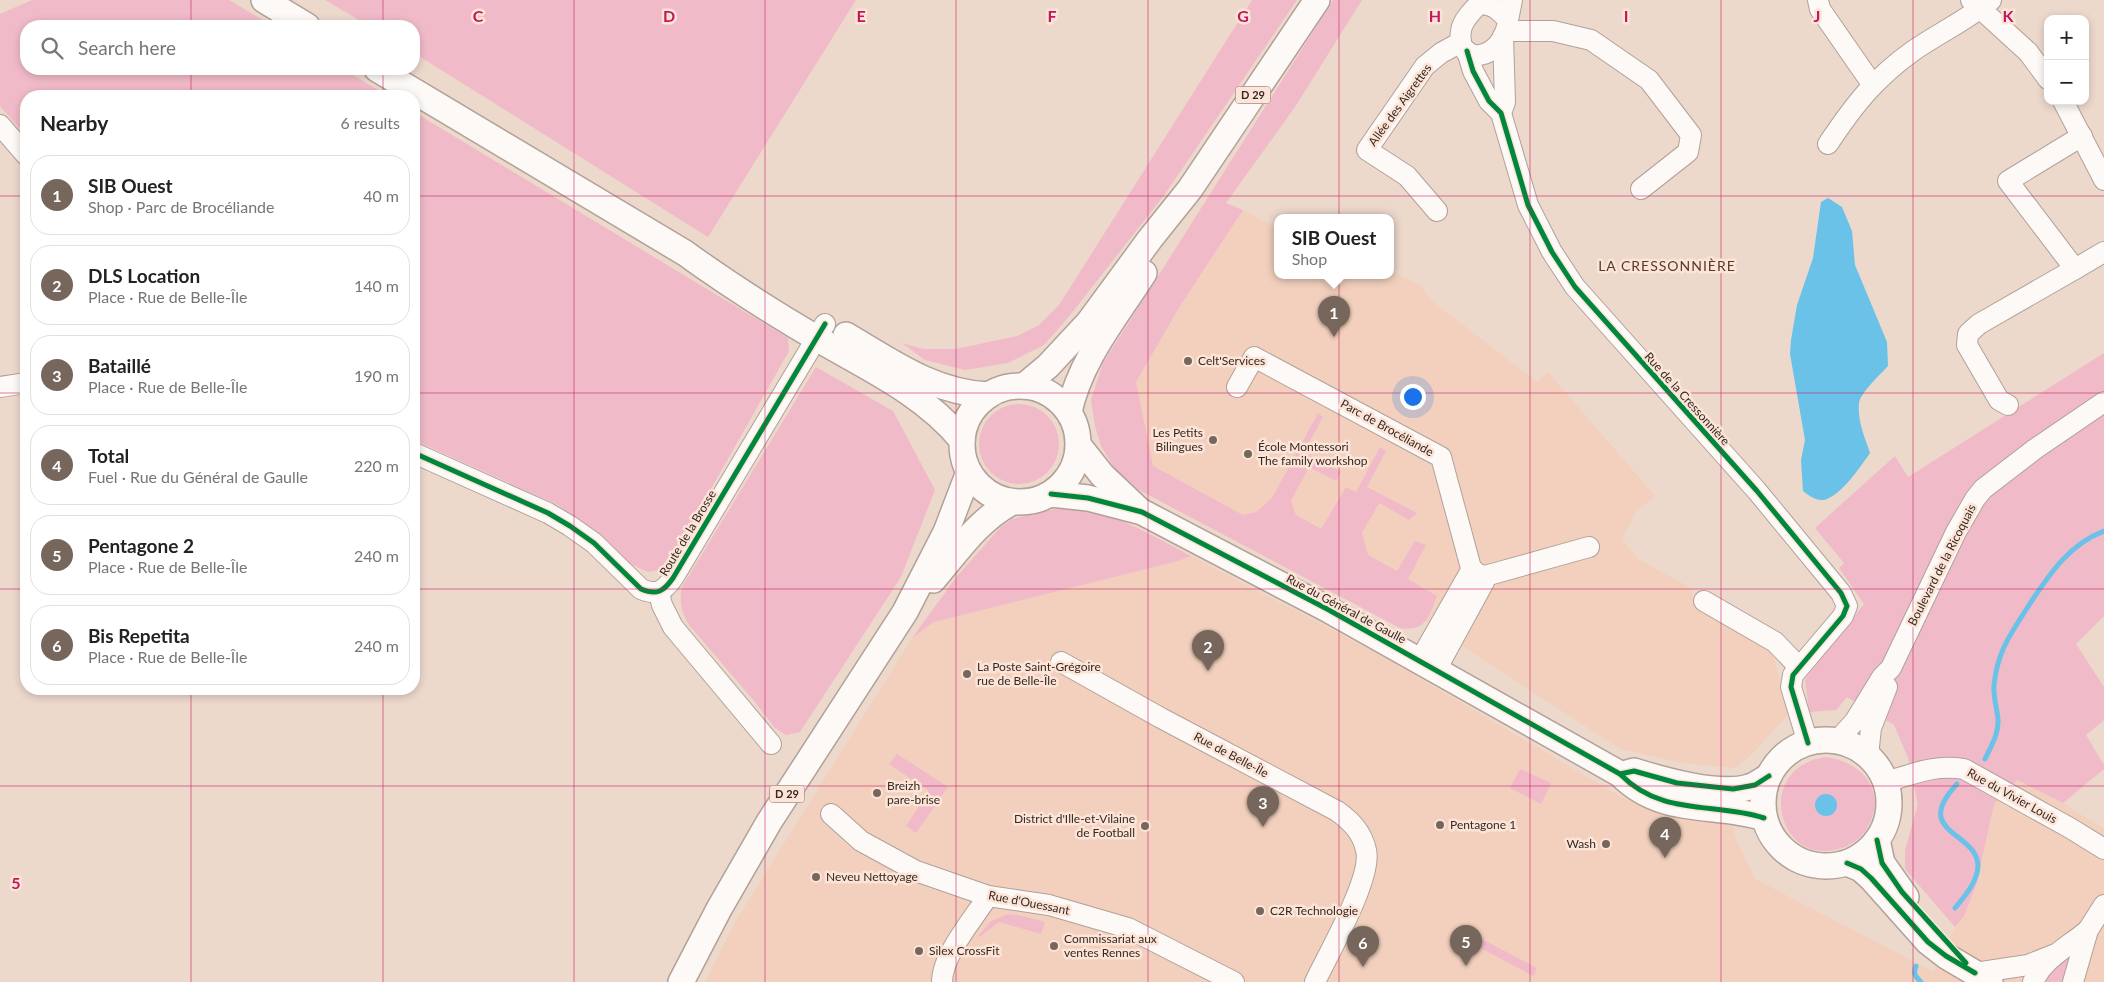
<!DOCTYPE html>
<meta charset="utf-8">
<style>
:root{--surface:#fff;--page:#f6f6f6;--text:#222;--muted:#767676;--line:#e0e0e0;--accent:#77665c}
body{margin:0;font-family:Lato,sans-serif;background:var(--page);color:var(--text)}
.controls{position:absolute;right:15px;top:15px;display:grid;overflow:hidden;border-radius:10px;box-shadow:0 2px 8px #0003}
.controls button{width:45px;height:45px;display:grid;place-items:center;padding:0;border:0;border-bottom:1px solid var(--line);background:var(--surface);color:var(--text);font:25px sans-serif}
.you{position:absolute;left:1412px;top:396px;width:18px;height:18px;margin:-12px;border:4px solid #fff;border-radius:50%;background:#1a73e8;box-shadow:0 0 0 8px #1a73e833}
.badge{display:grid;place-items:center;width:32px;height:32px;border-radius:50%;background:var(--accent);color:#fff;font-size:16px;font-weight:700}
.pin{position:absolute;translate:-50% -41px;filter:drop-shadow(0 1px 2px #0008)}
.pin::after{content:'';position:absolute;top:26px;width:18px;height:15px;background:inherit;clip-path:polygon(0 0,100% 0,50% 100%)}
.popup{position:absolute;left:1274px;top:214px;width:120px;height:65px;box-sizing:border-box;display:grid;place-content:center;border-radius:10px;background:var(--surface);filter:drop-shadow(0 1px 4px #0005);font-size:16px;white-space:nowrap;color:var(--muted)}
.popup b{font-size:19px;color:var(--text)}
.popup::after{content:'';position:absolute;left:50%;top:100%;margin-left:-10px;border:10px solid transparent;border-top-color:var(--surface)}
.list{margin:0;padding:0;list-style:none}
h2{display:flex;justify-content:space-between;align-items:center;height:65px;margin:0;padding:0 20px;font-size:21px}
h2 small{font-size:16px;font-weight:400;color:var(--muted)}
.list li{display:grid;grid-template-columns:32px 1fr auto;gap:15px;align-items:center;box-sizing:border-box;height:80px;margin:0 10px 10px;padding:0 10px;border:1px solid var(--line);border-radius:20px}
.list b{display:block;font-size:19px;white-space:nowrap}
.list p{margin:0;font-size:16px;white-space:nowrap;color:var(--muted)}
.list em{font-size:16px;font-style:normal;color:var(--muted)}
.icon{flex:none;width:28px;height:28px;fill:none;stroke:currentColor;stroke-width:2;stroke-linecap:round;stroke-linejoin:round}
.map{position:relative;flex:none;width:2104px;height:982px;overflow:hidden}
.search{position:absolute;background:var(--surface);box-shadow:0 2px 8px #0003;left:20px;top:20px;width:400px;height:55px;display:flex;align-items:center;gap:12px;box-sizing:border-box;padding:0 18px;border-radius:20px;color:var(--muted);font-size:19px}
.panel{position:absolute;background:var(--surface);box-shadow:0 2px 8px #0003;left:20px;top:90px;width:400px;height:605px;border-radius:20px}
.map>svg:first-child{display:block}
.built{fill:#f2d0bd}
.green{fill:#f1bac8}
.water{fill:#6ac2e9}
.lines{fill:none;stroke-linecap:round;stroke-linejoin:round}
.stream{stroke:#6ac2e9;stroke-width:5}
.minor-casing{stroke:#b1a198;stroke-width:22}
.major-casing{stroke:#b1a198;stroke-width:28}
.minor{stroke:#fcf9f7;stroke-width:20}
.major{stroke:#fcf9f7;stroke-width:25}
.cycleway-casing{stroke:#fce5d8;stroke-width:8}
.cycleway{stroke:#00873e;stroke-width:5}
.grid{fill:none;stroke:#c2185b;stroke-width:1;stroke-opacity:0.55}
.poi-dot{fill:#77665c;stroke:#fce5d8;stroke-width:2}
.labels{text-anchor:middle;stroke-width:5;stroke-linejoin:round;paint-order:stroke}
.shield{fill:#fce5d8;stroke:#726157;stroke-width:1}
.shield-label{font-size:11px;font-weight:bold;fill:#372920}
.street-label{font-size:12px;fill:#372920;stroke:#fce5d8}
.poi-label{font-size:12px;fill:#372920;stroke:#fce5d8;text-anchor:start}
.neighbourhood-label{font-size:14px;letter-spacing:1px;fill:#583a27;stroke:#fce5d8}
.grid-label{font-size:16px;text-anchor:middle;font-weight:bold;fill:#c2185b;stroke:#fce5d8;stroke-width:5;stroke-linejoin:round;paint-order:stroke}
</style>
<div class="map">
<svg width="2104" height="982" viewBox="0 0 2104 982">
<rect width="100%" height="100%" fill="#edd8cc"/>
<g class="built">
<path d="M1243,210L1278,229V276H1390V270L1421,286L1431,300L1537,382L1548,372L1655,496L1636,512L1622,539L1638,559L1691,588L1694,604L1771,645L1788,715L1751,755L1735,768L1683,763L1620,749L1423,620L1152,466L1136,382L1180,306Z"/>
<path d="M1191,556L1384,657L1618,795L1668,817L1732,824L1737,841L1755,879L1934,972L1955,927L1964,916L1976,886L1993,804L2017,780L2063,803L2104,829V982H705L737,919L912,638L934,622L1178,561Z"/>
</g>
<g class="green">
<path d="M32,0H229L273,26H26V69H343L388,96H26V136L0,106V14Z"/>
<path d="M325,0H856L708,237L414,53V26H369Z"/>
<path d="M1252,0H1297L1165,194L1071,314L1044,345L1008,363L965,370L925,360L902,343L923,349H956L1017,336L1039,325L1059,305Z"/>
<path d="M1333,0H1362L1295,107L1226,203L1243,210L1180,306L1136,382L1153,466L1243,515L1256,512L1272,498L1318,413L1323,417L1304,452L1341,472L1336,481L1309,467L1291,501L1296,515L1321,529L1346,487L1356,492L1380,447L1386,451L1367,487L1417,513L1409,520L1379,503L1362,533L1368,555L1397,571L1415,541L1426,545L1408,579L1437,596C1429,616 1426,632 1400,628L1139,490L1114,468L1101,446L1095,426L1091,400L1103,363Z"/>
<path d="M414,112L788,338L789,351L673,556L659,570L648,572L626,562L558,505L414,440Z"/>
<path d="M2104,353V616L2076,644L2104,687V720L2086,735L2104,765V769L2063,803L2017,780L1994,804L1976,886L1964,916L1955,927L1905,869V850L1918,804L1908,758L1894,725L1847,697L1836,710L1809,712L1805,679L1864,604L1839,568L1844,563L1815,528L1895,456L1908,477Z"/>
<path d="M816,367L893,411L935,490L901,577L800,732L786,735L775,728L755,702L689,625C681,612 679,602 682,587Z"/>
<circle cx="1019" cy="444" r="40"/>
<path d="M1063,507C1105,506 1154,537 1191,556L1178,561L934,622L912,638L958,575L1000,528L1012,519Z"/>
<path d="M897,754L948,787L916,833L906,826L929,791L889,764Z"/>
<path d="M1825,757C1857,760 1885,786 1871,820C1865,835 1854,845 1838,849C1777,866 1754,768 1825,757Z"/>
<path d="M1520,769L1551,783L1541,804L1510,788Z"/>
<path d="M1008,914L1023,916L1045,922L1041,934L999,922L981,936L977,937L991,921Z"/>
<path d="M1467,931L1537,968L1533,976L1462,938Z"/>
<path d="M2074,949L2066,982H2041Z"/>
</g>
<g class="water">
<path d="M1828,198L1842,207L1852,231L1855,265L1887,342L1888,366C1880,375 1861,392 1859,403C1857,420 1865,438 1870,453C1861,466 1841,496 1824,500C1816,501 1808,495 1803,491L1801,460L1805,440L1790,354L1791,340L1797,305L1813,258L1821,202Z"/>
<circle cx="1826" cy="805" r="11"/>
</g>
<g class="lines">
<g class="stream">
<path d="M1985,759C1991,746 1999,734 1998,719C1997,708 1993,697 1994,685C1998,649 2011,634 2029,605C2049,575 2069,544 2104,531"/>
<path d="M1955,908C1965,896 1978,881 1978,865C1976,831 1911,833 1957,784"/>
<path d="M1916,966C1913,974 1915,976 1921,982"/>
</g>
<defs>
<g id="minor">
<path d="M1818,0L1820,9L1872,84"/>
<path d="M1971,0L2028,52L2048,79"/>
<path d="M1479,4C1493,4 1499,10 1508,20C1504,61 1455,68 1461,31C1462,20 1475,8 1483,0"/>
<path d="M1508,20L1512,0"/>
<path d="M1507,31H1553L1591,40L1649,80L1691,135L1688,152L1641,189"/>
<path d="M1467,51L1473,71L1489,101L1501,113L1528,205L1552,252L1575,287L1757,491L1841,593L1847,606L1843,616L1793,675L1791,687L1808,743"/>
<path d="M2063,101L2104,180"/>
<path d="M1501,113L1505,102L1503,36"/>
<path d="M0,125L26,155"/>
<path d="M1828,144C1854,105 1875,78 1913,51C1939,33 1967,20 1991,0"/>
<path d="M1437,211L1407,176L1367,150L1425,66L1441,53L1461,42"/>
<path d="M2075,269L2104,252"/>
<path d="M0,387L26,383"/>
<path d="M1237,387L1254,357L1441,457L1471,568L1478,574L1485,576L1589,547"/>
<path d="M2008,405L1999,400L1967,345L1968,334L1979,324L2075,269L2008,181L2082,136"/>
<path d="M414,453L548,513L570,526L594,543L641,589C657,596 664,591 673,578L825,324"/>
<path d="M659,593L662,605L673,627L771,744"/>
<path d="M1704,601L1775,642L1799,667"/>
<path d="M1420,660L1469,574H1478L1484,582L1436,670"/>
<path d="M1061,662L1161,718L1337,811C1351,821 1362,832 1366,850C1373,877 1328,954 1315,982"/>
<path d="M1837,741L1855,721L1882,677L1891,668L1956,532L1975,499L1983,489L2035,449L2104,402"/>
<path d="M1868,756L1871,728L1887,687"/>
<path d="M1886,782C1913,774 1935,764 1964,769L2070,828L2104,849"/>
<path d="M831,814L861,841L916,871L988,896L1049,905L1128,928L1234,982"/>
<path d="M1977,980L1975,973L2028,965L2053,955"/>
<path d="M942,982C942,955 974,918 988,896"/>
<path d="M2033,982C2044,958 2068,947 2088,930"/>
<path d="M2073,982L2088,930L2104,905"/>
</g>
<g id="major">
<path d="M264,0L307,26"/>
<path d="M377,69L685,253C729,285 775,314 823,342C872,370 925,395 962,440"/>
<path d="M846,335C892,362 934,393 989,395"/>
<circle cx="1020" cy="444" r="58"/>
<path d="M1024,386L1048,366L1089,322L1150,239L1190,189L1317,0"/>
<path d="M1069,412C1080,360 1116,317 1144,273"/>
<path d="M1079,446L1102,475L1138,509"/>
<path d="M1051,494L1088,498L1142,512L1329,610L1620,774C1662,817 1714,802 1764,818"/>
<path d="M933,580C959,550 976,522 1012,502"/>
<circle cx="1826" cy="803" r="63"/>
<path d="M1627,773L1634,771C1663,780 1720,796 1749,787C1756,785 1762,780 1769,776"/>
<path d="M1877,840L1882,863L1906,897"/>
<path d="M1847,863L1861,869L1871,878L1928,942L1946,956L1990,982"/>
<path d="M681,982L719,909L769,822L905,612L946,532L969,472"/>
</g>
</defs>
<use href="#minor" class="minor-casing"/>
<use href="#major" class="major-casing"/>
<use href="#minor" class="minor"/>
<use href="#major" class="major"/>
<defs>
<g id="cycleway">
<path d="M1467,51L1473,71L1489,101L1501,113L1528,205L1552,252L1575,287L1757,491L1841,593L1847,606L1843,616L1793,675L1791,687L1808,743"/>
<path d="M414,453L548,513L570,526L594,543L641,589C657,596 664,591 673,578L825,324"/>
<path d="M1051,494L1088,498L1142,512L1329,610L1620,774C1662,817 1714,802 1764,818"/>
<path d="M1620,774L1634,771L1677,783L1733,789L1755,785L1769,776"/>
<path d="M1877,840L1882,863L1902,892L1966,963"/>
<path d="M1847,863L1861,869L1871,878L1928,942L1946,956L1975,973"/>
</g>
</defs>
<use href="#cycleway" class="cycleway-casing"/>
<use href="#cycleway" class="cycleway"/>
</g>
<path class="grid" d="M191,0V26M383,0V26M574,0V982M765,0V982M956,0V982M1148,0V982M1339,0V982M1530,0V982M1721,0V982M1913,0V982M191,69V96M383,69V96M0,196H26M414,196H2104M0,393H26M414,393H2104M0,589H26M414,589H2104M191,689V982M383,689V982M0,786H2104"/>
<g class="poi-dot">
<circle cx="1188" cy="361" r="5"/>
<circle cx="1213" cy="440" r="5"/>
<circle cx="1248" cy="454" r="5"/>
<circle cx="967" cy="674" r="5"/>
<circle cx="877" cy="793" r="5"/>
<circle cx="1440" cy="825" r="5"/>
<circle cx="1145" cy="826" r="5"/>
<circle cx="1606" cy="844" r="5"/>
<circle cx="816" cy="877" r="5"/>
<circle cx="1260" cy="911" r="5"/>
<circle cx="1054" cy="946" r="5"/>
<circle cx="919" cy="951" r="5"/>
</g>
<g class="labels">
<g class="shield">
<rect x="1235.5" y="86.5" width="35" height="17" rx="4"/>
<rect x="769.5" y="785.5" width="35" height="17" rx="4"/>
</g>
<g class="shield-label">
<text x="1253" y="99">D 29</text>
<text x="787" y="798">D 29</text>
</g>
<g class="street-label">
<text transform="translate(1400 105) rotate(-54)" y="4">Allée des Aigrettes</text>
<text transform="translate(1687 399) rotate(48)" y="4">Rue de la Cressonnière</text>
<text transform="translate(1387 428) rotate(29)" y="4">Parc de Brocéliande</text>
<text transform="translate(688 533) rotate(-59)" y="4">Route de la Brosse</text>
<text transform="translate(1942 565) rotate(-63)" y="4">Boulevard de la Ricoquais</text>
<text transform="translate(1346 609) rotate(28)" y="4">Rue du Général de Gaulle</text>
<text transform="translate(1231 755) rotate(28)" y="4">Rue de Belle-Île</text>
<text transform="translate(2012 796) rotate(29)" y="4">Rue du Vivier Louis</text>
<text transform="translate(1029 903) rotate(11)" y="4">Rue d'Ouessant</text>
</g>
<g class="poi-label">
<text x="1198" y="365">Celt'Services</text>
<text x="1203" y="437" text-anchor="end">Les Petits<tspan x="1203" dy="14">Bilingues</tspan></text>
<text x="1258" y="451">École Montessori<tspan x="1258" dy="14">The family workshop</tspan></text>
<text x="977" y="671">La Poste Saint-Grégoire<tspan x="977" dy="14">rue de Belle-Île</tspan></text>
<text x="887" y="790">Breizh<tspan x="887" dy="14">pare-brise</tspan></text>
<text x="1135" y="823" text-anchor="end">District d'Ille-et-Vilaine<tspan x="1135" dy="14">de Football</tspan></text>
<text x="1450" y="829">Pentagone 1</text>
<text x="1596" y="848" text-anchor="end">Wash</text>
<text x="826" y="881">Neveu Nettoyage</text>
<text x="1270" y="915">C2R Technologie</text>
<text x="1064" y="943">Commissariat aux<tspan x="1064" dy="14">ventes Rennes</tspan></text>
<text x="929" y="955">Silex CrossFit</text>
</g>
<g class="neighbourhood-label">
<text x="1667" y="271">LA CRESSONNIÈRE</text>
</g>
</g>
<g class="grid-label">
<text x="478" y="22">C</text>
<text x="669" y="22">D</text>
<text x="861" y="22">E</text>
<text x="1052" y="22">F</text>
<text x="1243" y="22">G</text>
<text x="1435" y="22">H</text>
<text x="1626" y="22">I</text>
<text x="1817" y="22">J</text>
<text x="2008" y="22">K</text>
<text x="16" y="889">5</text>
</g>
</svg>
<div class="controls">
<button>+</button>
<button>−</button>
</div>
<div class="you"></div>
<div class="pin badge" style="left:1334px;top:337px">1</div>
<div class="popup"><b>SIB Ouest</b>Shop</div>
<div class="pin badge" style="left:1208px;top:671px">2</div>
<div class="pin badge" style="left:1263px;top:827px">3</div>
<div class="pin badge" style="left:1665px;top:858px">4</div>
<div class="pin badge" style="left:1466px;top:966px">5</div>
<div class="pin badge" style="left:1363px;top:967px">6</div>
<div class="search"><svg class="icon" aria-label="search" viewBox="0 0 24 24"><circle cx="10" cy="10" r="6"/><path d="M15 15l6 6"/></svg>Search here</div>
<section class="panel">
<h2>Nearby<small>6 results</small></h2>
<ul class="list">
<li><span class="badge">1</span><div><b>SIB Ouest</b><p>Shop · Parc de Brocéliande</p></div><em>40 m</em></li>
<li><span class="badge">2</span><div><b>DLS Location</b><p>Place · Rue de Belle-Île</p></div><em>140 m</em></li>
<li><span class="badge">3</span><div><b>Bataillé</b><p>Place · Rue de Belle-Île</p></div><em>190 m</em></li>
<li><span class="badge">4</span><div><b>Total</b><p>Fuel · Rue du Général de Gaulle</p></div><em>220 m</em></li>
<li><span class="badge">5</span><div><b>Pentagone 2</b><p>Place · Rue de Belle-Île</p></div><em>240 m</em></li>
<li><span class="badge">6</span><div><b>Bis Repetita</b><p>Place · Rue de Belle-Île</p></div><em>240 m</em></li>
</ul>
</section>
</div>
